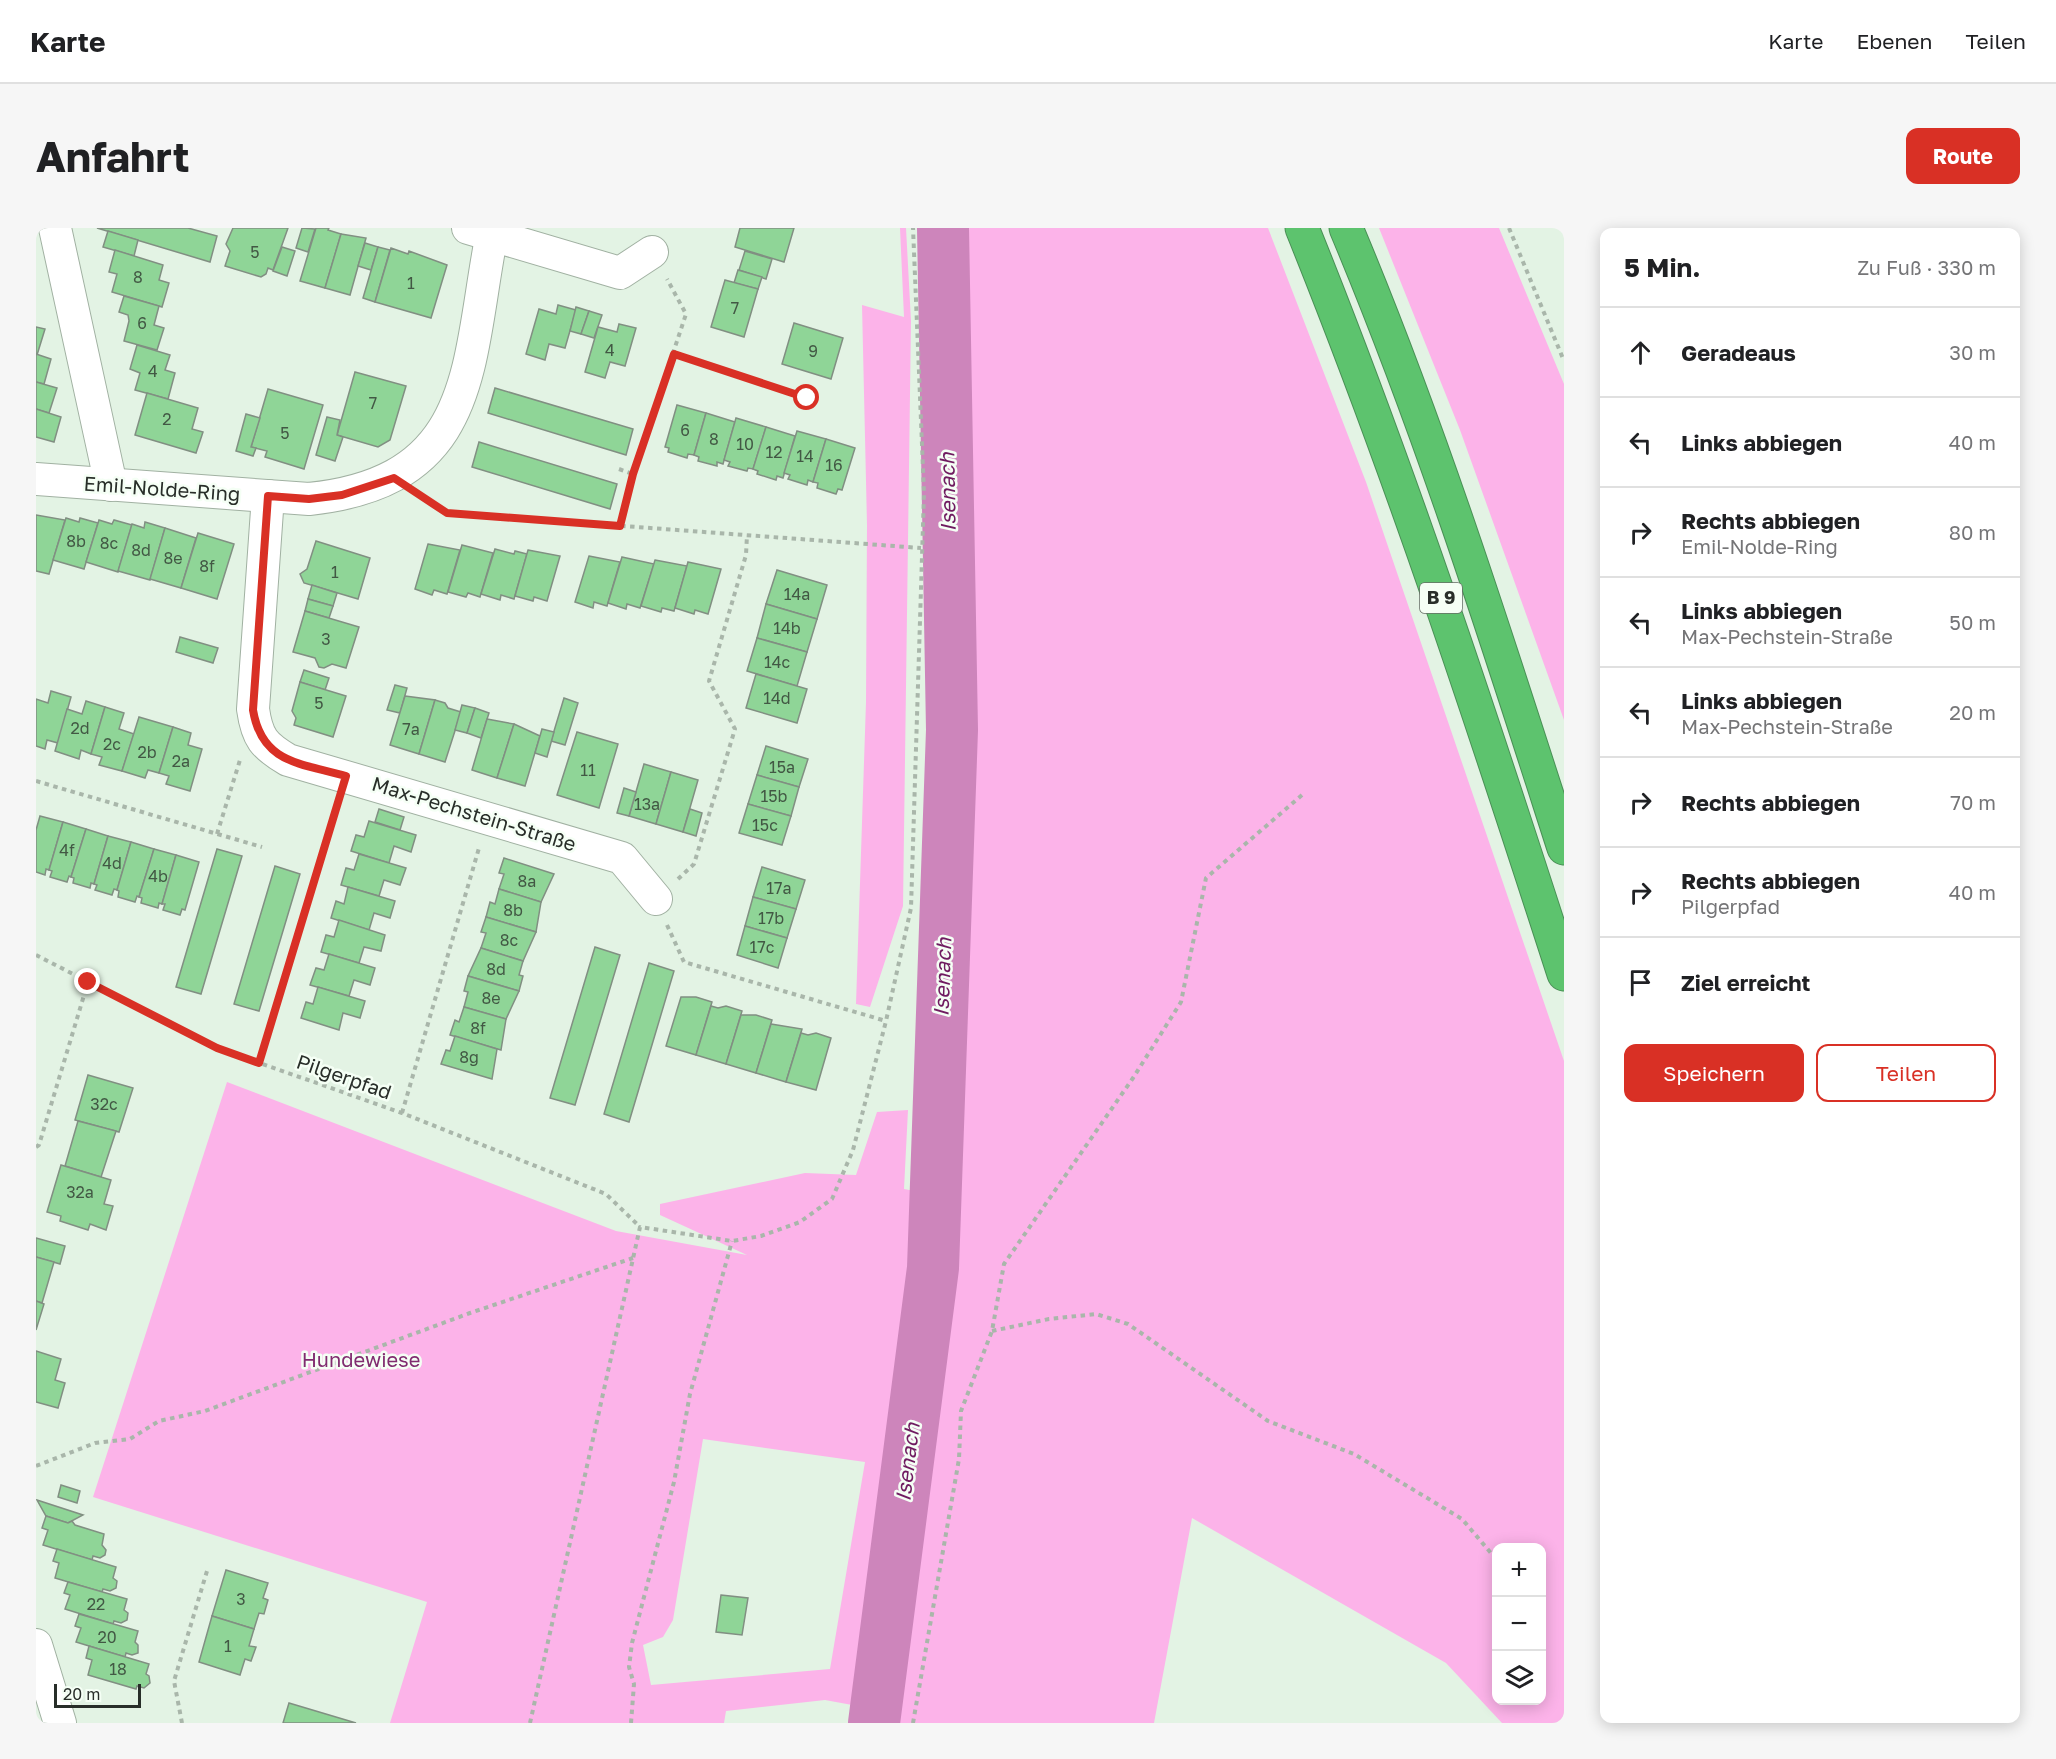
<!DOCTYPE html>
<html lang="de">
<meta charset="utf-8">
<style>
:root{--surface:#fff;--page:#f6f6f6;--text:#202124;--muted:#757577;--line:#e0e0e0;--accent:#d93025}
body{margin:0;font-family:"Golos Text",sans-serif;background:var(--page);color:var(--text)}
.controls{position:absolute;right:18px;bottom:18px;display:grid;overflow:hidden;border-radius:12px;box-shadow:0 3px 15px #0003}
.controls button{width:54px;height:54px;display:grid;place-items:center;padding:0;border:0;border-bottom:2px solid var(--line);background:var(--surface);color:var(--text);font:30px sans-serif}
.scale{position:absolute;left:18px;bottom:15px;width:87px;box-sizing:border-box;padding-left:6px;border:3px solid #282e29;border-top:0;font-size:16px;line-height:21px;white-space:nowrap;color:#282e29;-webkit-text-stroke:4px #f5fff5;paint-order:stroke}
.stop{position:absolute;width:18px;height:18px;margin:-14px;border:4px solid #d93025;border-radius:50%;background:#fff}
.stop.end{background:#d93025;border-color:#fff;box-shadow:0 2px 6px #0008}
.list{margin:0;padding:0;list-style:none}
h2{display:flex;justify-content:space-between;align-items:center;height:78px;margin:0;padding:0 24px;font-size:26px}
h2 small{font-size:20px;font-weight:400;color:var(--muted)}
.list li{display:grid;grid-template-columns:39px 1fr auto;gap:18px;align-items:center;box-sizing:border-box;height:90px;padding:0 24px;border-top:2px solid var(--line)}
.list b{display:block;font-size:22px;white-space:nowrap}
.list p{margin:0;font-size:20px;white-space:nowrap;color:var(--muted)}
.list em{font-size:20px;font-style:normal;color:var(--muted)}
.actions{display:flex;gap:12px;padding:18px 24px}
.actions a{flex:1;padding:14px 0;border:2px solid var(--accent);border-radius:12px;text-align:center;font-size:21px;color:var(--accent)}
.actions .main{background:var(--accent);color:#fff}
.icon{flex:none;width:33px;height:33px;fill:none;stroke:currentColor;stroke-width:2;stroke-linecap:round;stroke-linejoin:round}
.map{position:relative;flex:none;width:1528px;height:1495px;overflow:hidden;border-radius:12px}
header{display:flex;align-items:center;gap:36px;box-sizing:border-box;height:84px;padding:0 30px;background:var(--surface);border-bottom:2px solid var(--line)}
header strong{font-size:28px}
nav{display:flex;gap:33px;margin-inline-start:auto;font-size:21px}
.intro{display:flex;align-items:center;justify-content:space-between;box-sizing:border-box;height:144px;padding:0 36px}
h1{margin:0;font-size:42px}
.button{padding:15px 27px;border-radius:12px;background:var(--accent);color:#fff;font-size:21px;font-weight:700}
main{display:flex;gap:36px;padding:0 36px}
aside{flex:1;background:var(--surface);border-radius:12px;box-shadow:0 3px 15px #0003}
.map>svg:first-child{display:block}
.green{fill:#fcb3e9;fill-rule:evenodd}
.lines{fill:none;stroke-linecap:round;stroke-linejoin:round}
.river{stroke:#cd85bb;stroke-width:52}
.building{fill:#8fd597;stroke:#818f82;stroke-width:1.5}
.street-casing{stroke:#a1b1a2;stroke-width:34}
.highway-casing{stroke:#4a8f56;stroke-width:35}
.path{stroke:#a9b6aa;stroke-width:4;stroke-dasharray:4.5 4.5;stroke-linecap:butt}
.street{stroke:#fff;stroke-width:32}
.highway{stroke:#5dc36e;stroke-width:33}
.route{stroke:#d93025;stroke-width:8}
.labels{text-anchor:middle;stroke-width:5;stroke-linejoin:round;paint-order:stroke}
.number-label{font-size:16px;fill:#425844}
.shield{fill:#f5fff5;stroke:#666d66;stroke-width:1.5}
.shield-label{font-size:18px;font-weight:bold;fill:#282e29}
.street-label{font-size:20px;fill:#282e29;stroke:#f5fff5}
.park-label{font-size:20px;fill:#812c70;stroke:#f5fff5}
.water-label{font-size:21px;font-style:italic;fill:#6f1b60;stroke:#f5fff5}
</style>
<header>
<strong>Karte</strong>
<nav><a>Karte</a><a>Ebenen</a><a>Teilen</a></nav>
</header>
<div class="intro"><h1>Anfahrt</h1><a class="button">Route</a></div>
<main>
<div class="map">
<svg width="1528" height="1495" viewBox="0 0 1528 1495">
<rect width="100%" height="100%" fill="#e3f3e4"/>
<g class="green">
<path d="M864,0H870L875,93L867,678L834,779L820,776L830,474L831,297L826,77L868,89Z"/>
<path d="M921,0H1232L1330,254L1528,833V1495H1466L1410,1435L1156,1290L1118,1495H825L827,1479L789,1472L690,1483L688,1495H354L391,1374L57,1269L191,854L580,1003L711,1027L624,987V976L769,945L820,947L841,884L872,882L868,961L911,969ZM667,1211L829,1234L794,1441L615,1457L607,1417L627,1409L637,1392ZM1460,1320H1506V1472H1460Z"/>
<path d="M1343,0H1463L1528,156V492L1424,202Z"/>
</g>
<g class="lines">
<path class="river" d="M838,1495L897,1040L916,502L907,0"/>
</g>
<g class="building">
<path d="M61,0H152L181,8L174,34Z"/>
<path d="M197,0H252L237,42L232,40L230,46L225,49L189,38L194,23L190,16Z"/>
<path d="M266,0L279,1L272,24L260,20Z"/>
<path d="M293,0L292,2L305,6L289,60L264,53L280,0Z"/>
<path d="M704,0H758L748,34L699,19Z"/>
<path d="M72,3L102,12L98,28L67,19Z"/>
<path d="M305,6L330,10L314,67L289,60Z"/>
<path d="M329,15L342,19L335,42L322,38Z"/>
<path d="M246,19L259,23L251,48L237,43Z"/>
<path d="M342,19L354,22L339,74L327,70Z"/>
<path d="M355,20L372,26L373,23L411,37L395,90L339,74Z"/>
<path d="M79,22L127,37L123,52L133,55L126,79L76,64L81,46L73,44Z"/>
<path d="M709,23L736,31L730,51L703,42Z"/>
<path d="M702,42L726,49L722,61L698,55Z"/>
<path d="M689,52L722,61L708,109L675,99Z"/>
<path d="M88,68L123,78L118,97L128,100L121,122L88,113L93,93L92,87L83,84Z"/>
<path d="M522,77L540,82L529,120L513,116L509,132L490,126L503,81L520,86Z"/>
<path d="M540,79L553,83L545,106L534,103Z"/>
<path d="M553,83L566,87L558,110L545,106Z"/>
<path d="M758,95L807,110L795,151L746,136Z"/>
<path d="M583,96L600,100L589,138L574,134L569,150L549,144L562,99L581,104Z"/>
<path d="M0,99L9,101L1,127L0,126Z"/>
<path d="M101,117L134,127L129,142L139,145L132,171L99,162L104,145L94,141Z"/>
<path d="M0,126L15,131L8,156L0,154Z"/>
<path d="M319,144L370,158L354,212L342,219L301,207Z"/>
<path d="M0,154L21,160L13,185L0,181Z"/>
<path d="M459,160L597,201L590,227L452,185Z"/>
<path d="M232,161L287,177L268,241L229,229L231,223L215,219Z"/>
<path d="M111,165L162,180L156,201L167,204L160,225L99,207Z"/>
<path d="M641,177L670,185L658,227L652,226L651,230L632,224L633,220L629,219Z"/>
<path d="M0,181L25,189L18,214L0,209Z"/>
<path d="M670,185L699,194L687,236L681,234V238L662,233L663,229L658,227Z"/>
<path d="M210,186L224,190L215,219L220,220L217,228L200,223Z"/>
<path d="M291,189L304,192L301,207L307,209L299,233L280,227Z"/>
<path d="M700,190L730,199L717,241L712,240L711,243L692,238L694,234L688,232Z"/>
<path d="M730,199L759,208L747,250L741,248L740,252L721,246L722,243L717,241Z"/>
<path d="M761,203L790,211L777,254L772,252L771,257L752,251L754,247L748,245Z"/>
<path d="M790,211L819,220L806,262L802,261L800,266L781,260L782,255L777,254Z"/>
<path d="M443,214L581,256L574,281L436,239Z"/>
<path d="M0,287L29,292L13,346L0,343Z"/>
<path d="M30,290L43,294L44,290L62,295L48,341L17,332Z"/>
<path d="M63,292L76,296L78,292L96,297L82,344L50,334Z"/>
<path d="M109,294L129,300L114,352L82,343L96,296L108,300Z"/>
<path d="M129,300L160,310L145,360L114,351Z"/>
<path d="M162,305L198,316L181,371L145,360Z"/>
<path d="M280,313L334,330L322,371L268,355L264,346L271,341Z"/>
<path d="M392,316L424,322L411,366L398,362L396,367L379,361Z"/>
<path d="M426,317L457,325L444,369L432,365L430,369L412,364Z"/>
<path d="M459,321L478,326L479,323L491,326L478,371L465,367L464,372L445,366Z"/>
<path d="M492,322L524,328L511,373L498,369L497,373L479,368Z"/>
<path d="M553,328L584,334L571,378L558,374L557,380L539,374Z"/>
<path d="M586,329L618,336L604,380L591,376L590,381L572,375Z"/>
<path d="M619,332L651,338L638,383L626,380L625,384L605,378Z"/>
<path d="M652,334L685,341L672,386L659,382L658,386L639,380Z"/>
<path d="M741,342L791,357L781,391L730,376Z"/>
<path d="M276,357L301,365L297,378L272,371Z"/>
<path d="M272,371L297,378L293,390L269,383Z"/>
<path d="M730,376L781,391L771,424L721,410Z"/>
<path d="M269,383L323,399L310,440L296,436L288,440L283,439L279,430L257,424Z"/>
<path d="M144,409L182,420L177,435L140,424Z"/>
<path d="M721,410L771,424L761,458L711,443Z"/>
<path d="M268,442L293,450L289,462L264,454Z"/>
<path d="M720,446L771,461L761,495L710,480Z"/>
<path d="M264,454L310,468L297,509L258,497L260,490L256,483Z"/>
<path d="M359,457L371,460L364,485L351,482Z"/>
<path d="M15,463L35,469L22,515L11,512L9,521L0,518V471L12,475Z"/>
<path d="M369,468L399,472L383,526L354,517Z"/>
<path d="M528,470L542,475L529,517L515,513Z"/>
<path d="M399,472L409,475L412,480L425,484L409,534L383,526Z"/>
<path d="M50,473L69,479L55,526L45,522L43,531L19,523L31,481L46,486Z"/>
<path d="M426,477L439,480L431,505L419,502Z"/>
<path d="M69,479L88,485L83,501L98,506L86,543L63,537L66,529L55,526Z"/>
<path d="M439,480L453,485L445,510L431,505Z"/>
<path d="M103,489L137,499L123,545L112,542L109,550L86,543Z"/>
<path d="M451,491L478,496L461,550L436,542Z"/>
<path d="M478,496L504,508L489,558L461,550Z"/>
<path d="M137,499L155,505L152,517L166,521L154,563L130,556L133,548L123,545Z"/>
<path d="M506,501L518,504L511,529L499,525Z"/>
<path d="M541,504L582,516L563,580L521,567Z"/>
<path d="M730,518L772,531L763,559L721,547Z"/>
<path d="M608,536L635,544L620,596L593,588Z"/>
<path d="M635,544L662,552L647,604L620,596Z"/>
<path d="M721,547L763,559L755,588L712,576Z"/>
<path d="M588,560L600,564L593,588L581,585Z"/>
<path d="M712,576L755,588L746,617L703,605Z"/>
<path d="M343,581L368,589L364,602L339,594Z"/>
<path d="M654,581L666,585L660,608L647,604Z"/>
<path d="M4,588L27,594L13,642L10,641L9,647L0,644V602Z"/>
<path d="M333,593L380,607L375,624L358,618L353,635L315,623L320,607L328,609Z"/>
<path d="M27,594L50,601L35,649L33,648L31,654L14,649L16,643L13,642Z"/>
<path d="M50,601L72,608L58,656L55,655L54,660L37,655L38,650L35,649Z"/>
<path d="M72,608L95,614L81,662L78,661L76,667L59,662L61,657L58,656Z"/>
<path d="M95,614L118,621L103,669L101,668L99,674L82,669L83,663L81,662Z"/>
<path d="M118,621L140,627L126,676L123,675L122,680L105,675L106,670L103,669Z"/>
<path d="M181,621L206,628L165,766L140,759Z"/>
<path d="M323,626L370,640L364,657L348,652L343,668L305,657L310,640L318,642Z"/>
<path d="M140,627L163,634L149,682L146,681L144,687L127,682L129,676H126Z"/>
<path d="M468,630L518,646L505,674L463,661L468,646L463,645Z"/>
<path d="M239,638L264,646L223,783L198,776Z"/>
<path d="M726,639L769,652L760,681L717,669Z"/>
<path d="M312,659L359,673L354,690L338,685L333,702L295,690L300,673L308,676Z"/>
<path d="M463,661L505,674L500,704L450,689L454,674L459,676Z"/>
<path d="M717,669L760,681L751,710L709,698Z"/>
<path d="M450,689L500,704L487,733L445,720L450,705L445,704Z"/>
<path d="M303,692L349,707L345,723L328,719L323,735L285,724L290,707L298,709Z"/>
<path d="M709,698L751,710L742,740L701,727Z"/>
<path d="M559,719L584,727L539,877L514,870Z"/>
<path d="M445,720L487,733L483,747L487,748L483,763L432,748Z"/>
<path d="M293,726L339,740L334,757L318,752L313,768L274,757L280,740L288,742Z"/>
<path d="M613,735L638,743L593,894L568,886Z"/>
<path d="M432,748L483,763L470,791L428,779L432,764L428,763Z"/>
<path d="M282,759L329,773L324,790L307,785L303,802L265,790L270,774L277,776Z"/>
<path d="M645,769H660L676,774L660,827L630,818Z"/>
<path d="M675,778L682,780L690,778L706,783L690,836L660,827Z"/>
<path d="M428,779L470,791L465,822L414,807L419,792L423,794Z"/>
<path d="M705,787H720L736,792L720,845L690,836Z"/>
<path d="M735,796L766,801L750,854L720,845Z"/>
<path d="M765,805L772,807L780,805L795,810L780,862L750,854Z"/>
<path d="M419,808L461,821L456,851L405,836L410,822L414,823Z"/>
<path d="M52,847L97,860L83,904L39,892Z"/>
<path d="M42,893L80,903L65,949L29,938Z"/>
<path d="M25,937L75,952L68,976L77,978L70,1002L54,996L52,1002L24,993L25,988L11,984Z"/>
<path d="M0,1010L29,1018L24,1036L0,1029Z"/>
<path d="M0,1029L18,1034L6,1075L0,1073Z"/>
<path d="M0,1073L8,1076L0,1102Z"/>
<path d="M0,1123L25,1131L19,1152L29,1155L22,1180L0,1174Z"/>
<path d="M25,1257L44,1263L41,1275L22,1269Z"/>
<path d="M1,1272L47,1287L32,1295L10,1288Z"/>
<path d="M10,1288L32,1295L36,1293L39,1297L68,1306L66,1317L70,1322L69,1327L64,1330L57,1328L56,1332L7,1317L12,1302L6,1300Z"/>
<path d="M21,1321L80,1339L77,1350L81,1353L80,1360L74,1363L67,1361L66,1364L19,1350L23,1335L17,1333Z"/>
<path d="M190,1342L232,1355L227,1370L232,1372L228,1386L223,1385L218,1401L176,1388Z"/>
<path d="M32,1354L91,1371L88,1382L92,1385L91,1392L85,1395L78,1393L77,1396L29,1381L34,1367L28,1365Z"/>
<path d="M685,1367L712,1370L706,1407L680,1404Z"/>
<path d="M43,1386L102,1403L99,1414L102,1417V1425L96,1427L90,1425L89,1429L40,1414L45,1400L39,1398Z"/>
<path d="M176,1388L218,1401L213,1418L220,1419L215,1433L209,1431L204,1447L163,1434Z"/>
<path d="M53,1418L113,1436L110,1446L113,1448L114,1455L108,1460L101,1458L100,1461L52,1447L56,1432L50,1430Z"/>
<path d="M253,1475L320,1495H247Z"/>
</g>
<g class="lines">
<defs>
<g id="street">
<path d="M19,0L75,257"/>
<path d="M432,0L584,45L616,24"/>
<path d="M0,251L273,271C445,253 430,133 457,0"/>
<path d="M232,268L217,481C221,510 228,518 252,532L586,630L620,671"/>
<path d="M0,1417L24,1495"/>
</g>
<g id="highway">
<path d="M1266,0C1365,245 1447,495 1528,746"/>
<path d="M1310,0C1395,202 1461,412 1528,620"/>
</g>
</defs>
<use href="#street" class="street-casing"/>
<use href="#highway" class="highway-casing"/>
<g class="path">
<path d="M1473,0L1528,133"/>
<path d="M638,126L771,170"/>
<path d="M583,241L597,246"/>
<path d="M384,267L411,285L885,320"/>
<path d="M584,298L597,246L650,86L631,51"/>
<path d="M0,553L226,619"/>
<path d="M181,606L204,532"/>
<path d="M642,651L658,636L699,501L673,453L710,327L711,307"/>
<path d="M631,697L648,734L850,793"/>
<path d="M0,727L181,820L366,885L570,966L604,999"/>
<path d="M223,835L301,577"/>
<path d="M366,885L443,620"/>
<path d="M0,919L3,917L52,754"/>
<path d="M956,1103L1013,1091L1060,1086L1092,1096L1232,1193L1318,1226L1426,1291L1460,1331"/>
<path d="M0,1238L59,1215L94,1211L123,1193L169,1183L434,1085L597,1030"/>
<path d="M146,1495L138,1453L171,1343"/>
<path d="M494,1495L604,999L696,1013L725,1008L764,994L796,971L817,922L850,793L875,680L888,265L877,0"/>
<path d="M595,1495L598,1456L593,1439L596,1415L638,1254L654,1166L696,1013"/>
<path d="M877,1495L923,1231L925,1183L956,1103L968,1036L1097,850L1145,774L1170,650L1266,567"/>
</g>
<use href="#street" class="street"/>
<use href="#highway" class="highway"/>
</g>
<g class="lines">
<path class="route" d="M52,754L181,820L223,835L310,548C265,535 226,536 217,482L232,268L273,271L306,267L358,250L411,285L584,298L597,246L638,126L771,170"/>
</g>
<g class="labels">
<g class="number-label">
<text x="219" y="30">5</text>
<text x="102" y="55">8</text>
<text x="375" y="61">1</text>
<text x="699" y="86">7</text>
<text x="106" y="101">6</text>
<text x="574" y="128">4</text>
<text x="777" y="129">9</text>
<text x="117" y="149">4</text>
<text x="337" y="181">7</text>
<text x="131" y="197">2</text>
<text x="649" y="208">6</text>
<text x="249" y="211">5</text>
<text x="678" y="217">8</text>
<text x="709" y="222">10</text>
<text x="738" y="230">12</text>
<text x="769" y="234">14</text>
<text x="798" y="243">16</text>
<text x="40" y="319">8b</text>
<text x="73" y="321">8c</text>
<text x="105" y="328">8d</text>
<text x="137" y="336">8e</text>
<text x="171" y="344">8f</text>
<text x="299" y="350">1</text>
<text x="761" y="372">14a</text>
<text x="751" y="406">14b</text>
<text x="290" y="417">3</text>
<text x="741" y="440">14c</text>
<text x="741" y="476">14d</text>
<text x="283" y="481">5</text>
<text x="44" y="506">2d</text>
<text x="375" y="507">7a</text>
<text x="76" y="522">2c</text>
<text x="111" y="530">2b</text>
<text x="145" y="539">2a</text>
<text x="746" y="545">15a</text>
<text x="552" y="548">11</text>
<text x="738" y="574">15b</text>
<text x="611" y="582">13a</text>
<text x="729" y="603">15c</text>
<text x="31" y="628">4f</text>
<text x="76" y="641">4d</text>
<text x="122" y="654">4b</text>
<text x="491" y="659">8a</text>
<text x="743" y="666">17a</text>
<text x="477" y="688">8b</text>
<text x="735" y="696">17b</text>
<text x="473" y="718">8c</text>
<text x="726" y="725">17c</text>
<text x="460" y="747">8d</text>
<text x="455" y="776">8e</text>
<text x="442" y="806">8f</text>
<text x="433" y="835">8g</text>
<text x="68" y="882">32c</text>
<text x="44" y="970">32a</text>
<text x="205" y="1377">3</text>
<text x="60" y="1382">22</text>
<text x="71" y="1415">20</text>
<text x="192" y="1424">1</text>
<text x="82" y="1447">18</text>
</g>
<rect class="shield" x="1384" y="355" width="42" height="30" rx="4.5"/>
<g class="shield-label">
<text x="1405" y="376">B 9</text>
</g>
<g class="street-label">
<text transform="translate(126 261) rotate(4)" y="7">Emil-Nolde-Ring</text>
<text transform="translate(438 586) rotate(17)" y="7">Max-Pechstein-Straße</text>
<text transform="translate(308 849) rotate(19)" y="7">Pilgerpfad</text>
</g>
<g class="park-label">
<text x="325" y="1139">Hundewiese</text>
</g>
<g class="water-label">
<text transform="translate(912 264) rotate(-91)" y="7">Isenach</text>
<text transform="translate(907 749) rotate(-88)" y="7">Isenach</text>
<text transform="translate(872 1234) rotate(-83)" y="7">Isenach</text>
</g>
</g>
</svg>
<div class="controls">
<button>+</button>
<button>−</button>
<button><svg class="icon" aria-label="layers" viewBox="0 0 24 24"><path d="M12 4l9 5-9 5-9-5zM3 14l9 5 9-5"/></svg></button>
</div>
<div class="scale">20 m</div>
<div class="stop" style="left:771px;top:170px"></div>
<div class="stop end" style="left:52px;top:754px"></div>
</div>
<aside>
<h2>5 Min.<small>Zu Fuß · 330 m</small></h2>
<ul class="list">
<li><svg class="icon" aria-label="ahead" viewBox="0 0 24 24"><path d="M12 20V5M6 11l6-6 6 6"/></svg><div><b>Geradeaus</b></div><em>30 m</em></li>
<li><svg class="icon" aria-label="left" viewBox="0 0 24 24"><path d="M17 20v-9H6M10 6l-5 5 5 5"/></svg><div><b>Links abbiegen</b></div><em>40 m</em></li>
<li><svg class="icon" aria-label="right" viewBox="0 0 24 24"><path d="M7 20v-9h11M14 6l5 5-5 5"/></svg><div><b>Rechts abbiegen</b><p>Emil-Nolde-Ring</p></div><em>80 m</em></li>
<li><svg class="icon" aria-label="left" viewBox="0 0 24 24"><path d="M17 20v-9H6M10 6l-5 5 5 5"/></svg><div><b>Links abbiegen</b><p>Max-Pechstein-Straße</p></div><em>50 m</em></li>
<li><svg class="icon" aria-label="left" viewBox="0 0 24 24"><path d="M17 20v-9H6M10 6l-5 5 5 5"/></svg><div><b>Links abbiegen</b><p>Max-Pechstein-Straße</p></div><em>20 m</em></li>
<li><svg class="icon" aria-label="right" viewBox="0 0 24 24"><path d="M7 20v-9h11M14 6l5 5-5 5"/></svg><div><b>Rechts abbiegen</b></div><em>70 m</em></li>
<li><svg class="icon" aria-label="right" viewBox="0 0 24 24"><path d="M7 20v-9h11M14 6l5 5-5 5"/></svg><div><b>Rechts abbiegen</b><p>Pilgerpfad</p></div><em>40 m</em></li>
<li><svg class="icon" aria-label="arrive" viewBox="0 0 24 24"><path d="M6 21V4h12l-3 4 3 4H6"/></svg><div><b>Ziel erreicht</b></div></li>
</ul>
<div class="actions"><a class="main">Speichern</a><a>Teilen</a></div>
</aside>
</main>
